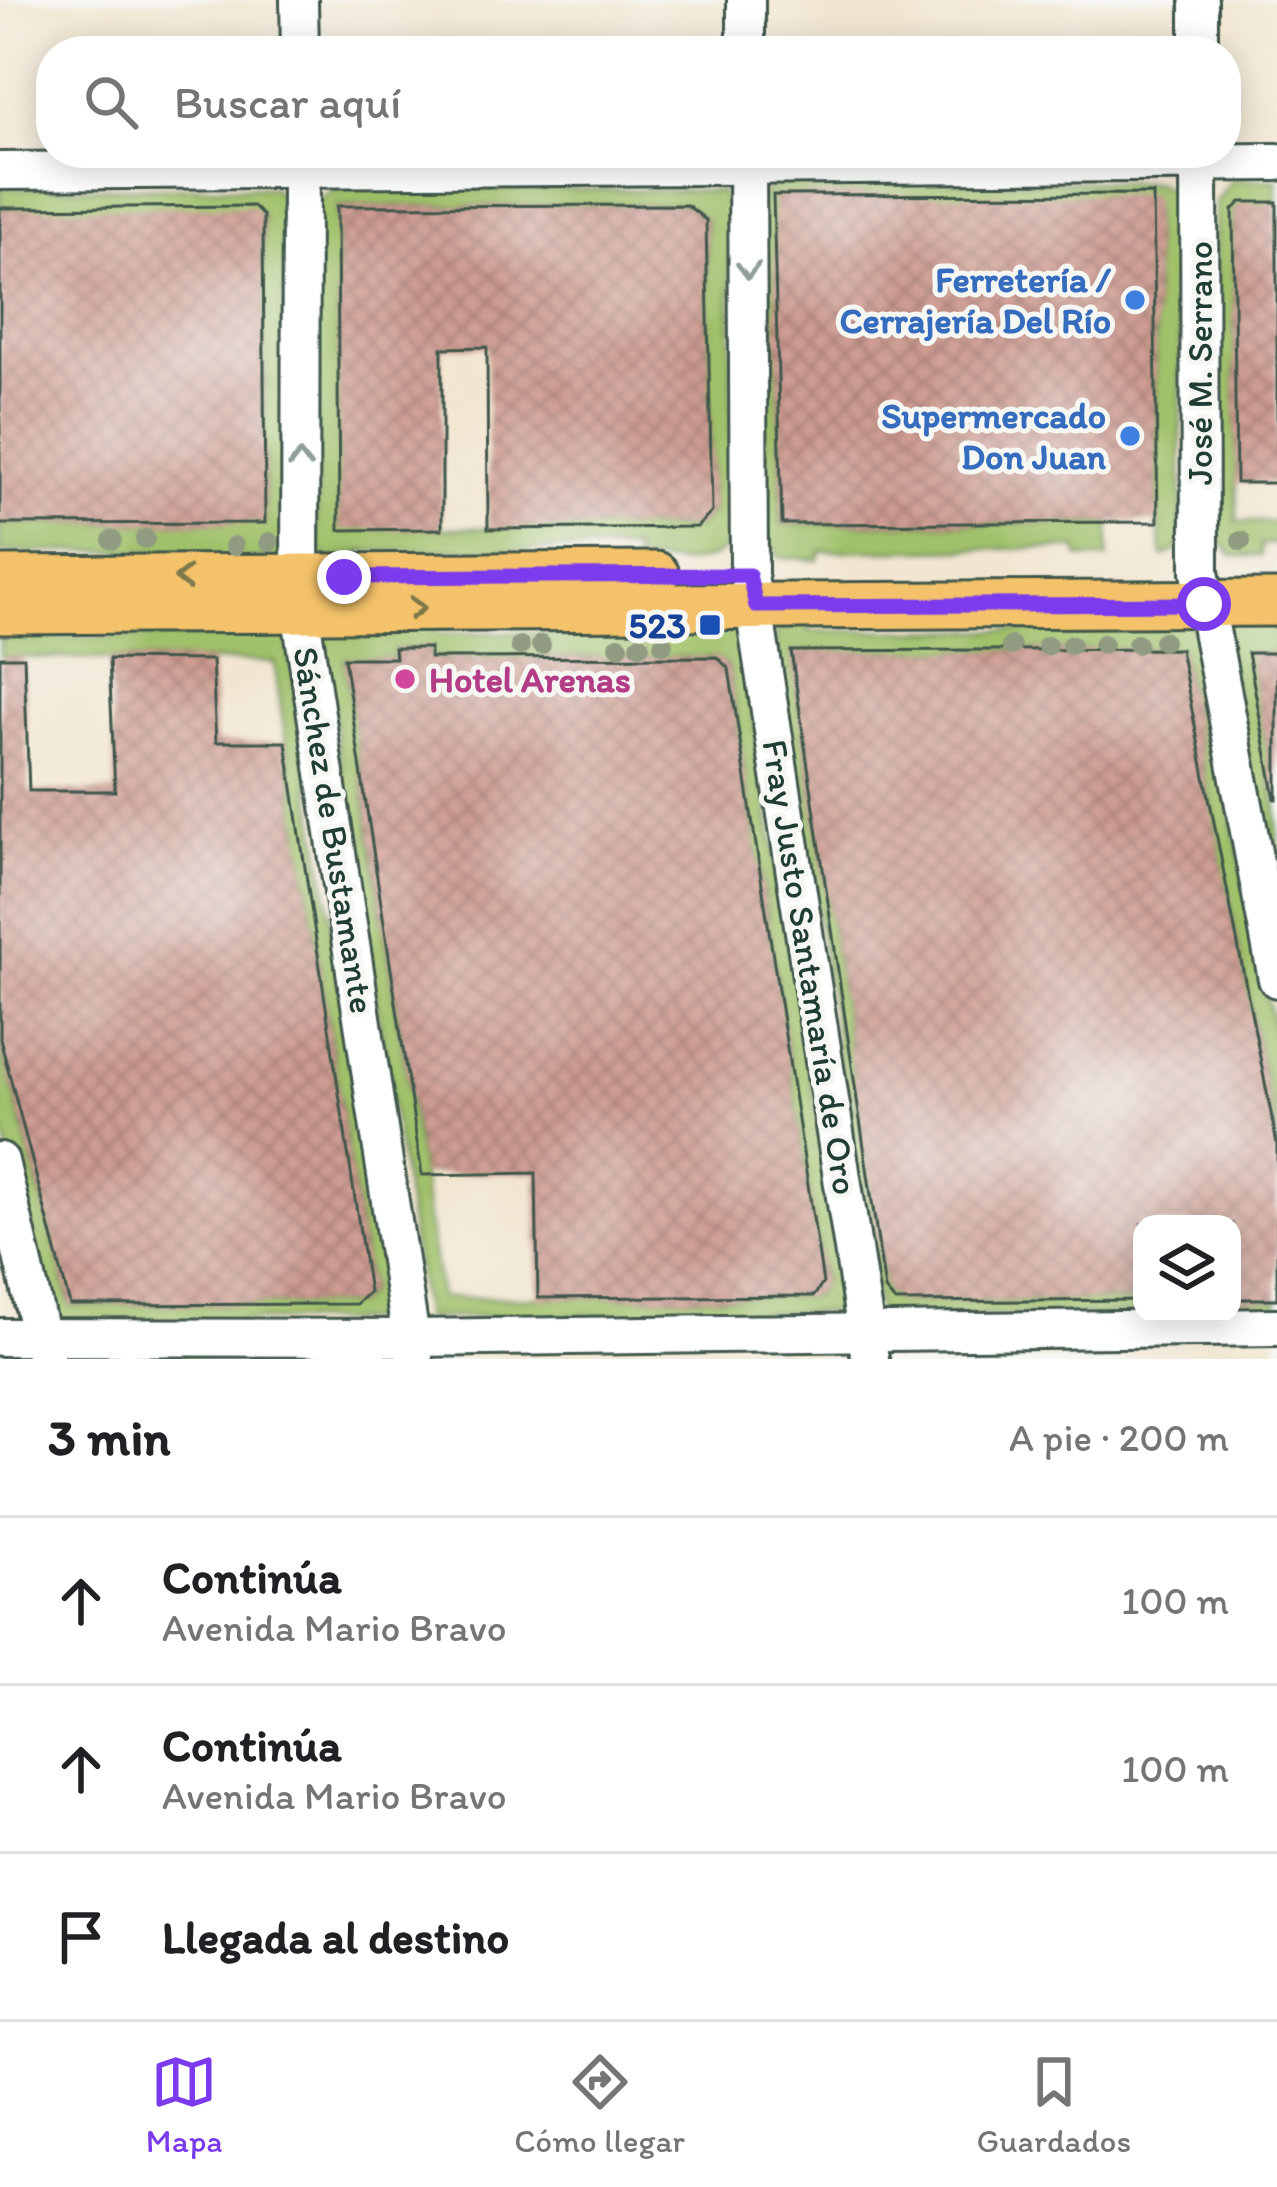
<!DOCTYPE html>
<html lang="es">
<meta charset="utf-8">
<style>
:root{--surface:#fff;--page:#f2f2f2;--text:#202124;--muted:#757577;--line:#e0e0e0;--accent:#7c3aed}
body{margin:0;font-family:Itim,sans-serif;background:var(--page);color:var(--text)}
.controls{position:absolute;right:36px;bottom:36px;display:grid;overflow:hidden;border-radius:24px;box-shadow:0 6px 30px #0003}
.controls button{width:108px;height:108px;display:grid;place-items:center;padding:0;border:0;border-bottom:3px solid var(--line);background:var(--surface);color:var(--text);font:60px sans-serif}
.stop{position:absolute;width:36px;height:36px;margin:-27px;border:9px solid #7c3aed;border-radius:50%;background:#fff}
.stop.end{background:#7c3aed;border-color:#fff;box-shadow:0 3px 12px #0008}
.list{margin:0;padding:0;list-style:none}
h2{display:flex;justify-content:space-between;align-items:center;height:156px;margin:0;padding:0 48px;font-size:51px}
h2 small{font-size:39px;font-weight:400;color:var(--muted)}
.list li{display:grid;grid-template-columns:78px 1fr auto;gap:36px;align-items:center;box-sizing:border-box;height:168px;padding:0 48px;border-top:3px solid var(--line)}
.list b{display:block;font-size:45px;white-space:nowrap}
.list p{margin:0;font-size:39px;white-space:nowrap;color:var(--muted)}
.list em{font-size:39px;font-style:normal;color:var(--muted)}
.icon{flex:none;width:66px;height:66px;fill:none;stroke:currentColor;stroke-width:2;stroke-linecap:round;stroke-linejoin:round}
.map{position:relative;flex:none;width:1277px;height:1359px;overflow:hidden}
.search{position:absolute;background:var(--surface);box-shadow:0 6px 30px #0003;left:36px;right:36px;top:36px;height:132px;display:flex;align-items:center;gap:30px;box-sizing:border-box;padding:0 42px;border-radius:48px;color:var(--muted);font-size:45px}
.sheet{height:660px;background:var(--surface)}
nav{display:flex;justify-content:space-around;align-items:center;box-sizing:border-box;height:168px;border-top:3px solid var(--line);background:var(--surface);font-size:33px;color:var(--muted)}
nav a{display:grid;justify-items:center;gap:6px}
nav .on{color:var(--accent)}
.map>svg:first-child{display:block}
.green{fill:#a0c16a;stroke:#607f4f;stroke-width:3;fill-rule:evenodd}
.building{fill:url(#building-cross-hatch)}
.lines{fill:none;stroke-linecap:round;stroke-linejoin:round}
.minor-casing{stroke:#3f564c;stroke-width:42}
.major-casing{stroke:#3f564c;stroke-width:51}
.minor{stroke:#fff;stroke-width:36}
.major{stroke:#f3c26a;stroke-width:45}
.tree{fill:#909b82}
.oneway{stroke:#8f9e9a}
.oneway2{stroke:#7e794c}
.route{stroke:#7c3aed;stroke-width:15}
.shop-dot{fill:#3f7fe0;stroke:#f6f6f2;stroke-width:4.5}
.transit-dot{fill:#1a4fb4;stroke:#f6f6f2;stroke-width:4.5}
.hotel-dot{fill:#d1479c;stroke:#f6f6f2;stroke-width:4.5}
.labels{text-anchor:middle;stroke-width:10;stroke-linejoin:round;paint-order:stroke}
.shop-label{font-size:36px;font-weight:bold;fill:#366cbe;stroke:#f6f6f2;text-anchor:end}
.street-label{font-size:36px;fill:#1f3d34;stroke:#f6f6f2}
.transit-label{font-size:36px;font-weight:bold;fill:#164399;stroke:#f6f6f2;text-anchor:end}
.hotel-label{font-size:36px;font-weight:bold;fill:#b23c85;stroke:#f6f6f2;text-anchor:start}
</style>
<div class="map">
<svg width="1277" height="1359" viewBox="0 0 1277 1359">
<defs>
<pattern id="building-cross-hatch" width="8" height="8" patternUnits="userSpaceOnUse" patternTransform="scale(3)"><rect width="8" height="8" fill="#ce9c92"/><path d="M0 0l8 8M0 8l8-8" fill="none" stroke="#a78078"/></pattern>
</defs>
<rect width="100%" height="100%" fill="#f6f6f2"/>
<filter id="ink" filterUnits="userSpaceOnUse"><feTurbulence type="fractalNoise" baseFrequency=".00833" numOctaves="2"/><feDisplacementMap in="SourceGraphic" scale="24" xChannelSelector="R" yChannelSelector="G"/><feConvolveMatrix kernelMatrix="1 2 1 2 8 2 1 2 1" color-interpolation-filters="sRGB"/></filter>
<filter id="wash" filterUnits="userSpaceOnUse"><feTurbulence type="fractalNoise" baseFrequency=".004" numOctaves="4" result="noise"/><feDisplacementMap in="SourceGraphic" scale="48" xChannelSelector="R" yChannelSelector="G"/><feGaussianBlur stdDeviation="2.7" result="paint"/><feColorMatrix in="noise" values="0 0 0 0 0 0 0 0 0 0 0 0 0 0 0 0 0 1.4 0 .05"/><feComposite in="paint" operator="in"/></filter>
<g filter="url(#wash)">
<rect width="100%" height="100%" fill="#f2e6d1"/>
<g class="green">
<path d="M1277,179V202L1233,210L1237,522H1277V544H1261V556H1233L1218,538L1215,204L1231,180Z"/>
<path d="M782,180L1155,182L1173,192L1179,204L1182,537L1177,550L1163,557L1158,522L1153,202H774L782,524L1110,523L1108,558H1080L1076,548L821,551L818,560L779,557L766,536L761,194Z"/>
<path d="M272,187L284,198L285,548L279,558L180,564L179,551L0,552V524L265,522L263,216L0,208V188Z"/>
<path d="M336,187L720,191L730,209L733,534C721,573 668,561 634,561V549L361,551L360,563L326,559L317,543L316,201ZM687,205L706,220L712,512L697,527L340,529L337,206Z"/>
<path d="M1126,618L1185,620L1196,632L1277,1049V1144L1180,649L791,652L885,1290L895,1302L1142,1300V1314H1232V1299H1277V1314L878,1316L775,633L807,619L809,631L1125,630Z"/>
<path d="M1277,618V653L1249,654L1277,812V912L1225,637L1228,623Z"/>
<path d="M434,622L435,633L701,632L702,622L740,632L846,1301L838,1312L424,1318L321,633ZM430,648V658L717,657L729,669L823,1283L814,1296L440,1298L344,659L395,658L394,649Z"/>
<path d="M247,623L281,631L287,637L390,1300L370,1321L55,1320L0,1120V1040L70,1305L356,1304L369,1292L274,662L0,657V638L246,635Z"/>
<path d="M385,1345L401,1359H69L74,1355Z"/>
</g>
<g id="blocks">
<g class="building">
<path d="M1153,194L1158,522L782,524L773,195Z"/>
<path d="M1241,202H1277V483H1236L1233,210Z"/>
<path d="M687,205L706,220L712,512L697,527L488,529L487,347L442,348V529L339,530L337,206Z"/>
<path d="M253,206L263,216L265,523L0,524V208Z"/>
<path d="M394,648H430V658L717,657L729,669L823,1283L814,1296L538,1298L536,1173L422,1175L344,658H395Z"/>
<path d="M1180,649L1277,1144V1299H1232V1224H1142V1300L895,1302L885,1290L791,651Z"/>
<path d="M1248,653H1277V799H1275Z"/>
<path d="M0,657H24L29,791H115L109,659L212,660L216,742H286L369,1292L356,1304L70,1305L0,1039Z"/>
</g>
</g>
</g>
<g filter="url(#ink)">
<use href="#blocks" fill-opacity="0" stroke="#3f564c" stroke-width="3"/>
<g class="lines">
<defs>
<g id="minor">
<path d="M299,0L300,51"/>
<path d="M746,0V51"/>
<path d="M1199,51V0"/>
<path d="M301,153L300,609L414,1359"/>
<path d="M747,153L749,575L870,1359"/>
<path d="M1199,153L1200,572L1277,979"/>
<path d="M0,171L1277,162"/>
<path d="M0,1161L45,1355"/>
<path d="M0,1337L414,1338L1277,1327"/>
</g>
<g id="major">
<path d="M0,579L656,575"/>
<path d="M0,611L1277,603"/>
</g>
</defs>
<use href="#minor" class="minor-casing"/>
<use href="#major" class="major-casing"/>
<use href="#minor" class="minor"/>
<use href="#major" class="major"/>
</g>
<g class="tree">
<circle cx="145" cy="539" r="10"/>
<circle cx="112" cy="540" r="10"/>
<circle cx="1241" cy="541" r="10"/>
<circle cx="269" cy="542" r="10"/>
<circle cx="234" cy="546" r="10"/>
<circle cx="1163" cy="641" r="10"/>
<circle cx="663" cy="644" r="10"/>
<circle cx="1103" cy="644" r="10"/>
<circle cx="1137" cy="644" r="10"/>
<circle cx="541" cy="645" r="10"/>
<circle cx="640" cy="645" r="10"/>
<circle cx="1071" cy="645" r="10"/>
<circle cx="520" cy="646" r="10"/>
<circle cx="619" cy="646" r="10"/>
<circle cx="1011" cy="646" r="10"/>
<circle cx="1047" cy="646" r="10"/>
</g>
<defs><path id="oneway-chevron" d="M-2-3.5L2.5 0L-2 3.5" fill="none" stroke-width="1.6" stroke-linecap="round" stroke-linejoin="round" transform="scale(3)"/></defs>
<g class="oneway">
<use href="#oneway-chevron" transform="translate(748 270) rotate(90)"/>
<use href="#oneway-chevron" transform="translate(300 460) rotate(-90)"/>
</g>
<g class="oneway2">
<use href="#oneway-chevron" transform="translate(183 578) rotate(180)"/>
<use href="#oneway-chevron" transform="translate(417 608)"/>
</g>
</g>
<g class="lines" filter="url(#ink)">
<path class="route" d="M344,577L749,575L756,606L1204,604"/>
</g>
<g class="shop-dot">
<circle cx="1135" cy="300" r="12"/>
<circle cx="1130" cy="436" r="12"/>
</g>
<rect class="transit-dot" x="698" y="613" width="24" height="24" rx="6"/>
<circle class="hotel-dot" cx="405" cy="679" r="12"/>
<g class="labels">
<g class="shop-label">
<text x="1111" y="292">Ferretería /<tspan x="1111" dy="41">Cerrajería Del Río</tspan></text>
<text x="1106" y="428">Supermercado<tspan x="1106" dy="41">Don Juan</tspan></text>
</g>
<g class="street-label">
<text transform="translate(1199 363) rotate(-90)" y="13">José M. Serrano</text>
<text transform="translate(335 830) rotate(81)" y="13">Sánchez de Bustamante</text>
<text transform="translate(811 967) rotate(81)" y="13">Fray Justo Santamaría de Oro</text>
</g>
<g class="transit-label">
<text x="686" y="638">523</text>
</g>
<g class="hotel-label">
<text x="429" y="692">Hotel Arenas</text>
</g>
</g>
</svg>
<div class="controls">
<button><svg class="icon" aria-label="layers" viewBox="0 0 24 24"><path d="M12 4l9 5-9 5-9-5zM3 14l9 5 9-5"/></svg></button>
</div>
<div class="stop" style="left:1204px;top:604px"></div>
<div class="stop end" style="left:344px;top:577px"></div>
<div class="search"><svg class="icon" aria-label="search" viewBox="0 0 24 24"><circle cx="10" cy="10" r="6"/><path d="M15 15l6 6"/></svg>Buscar aquí</div>
</div>
<section class="sheet">
<h2>3 min<small>A pie · 200 m</small></h2>
<ul class="list">
<li><svg class="icon" aria-label="ahead" viewBox="0 0 24 24"><path d="M12 20V5M6 11l6-6 6 6"/></svg><div><b>Continúa</b><p>Avenida Mario Bravo</p></div><em>100 m</em></li>
<li><svg class="icon" aria-label="ahead" viewBox="0 0 24 24"><path d="M12 20V5M6 11l6-6 6 6"/></svg><div><b>Continúa</b><p>Avenida Mario Bravo</p></div><em>100 m</em></li>
<li><svg class="icon" aria-label="arrive" viewBox="0 0 24 24"><path d="M6 21V4h12l-3 4 3 4H6"/></svg><div><b>Llegada al destino</b></div></li>
</ul>
</section>
<nav>
<a class="on"><svg class="icon" aria-label="map" viewBox="0 0 24 24"><path d="M3 6l6-2 6 2 6-2v14l-6 2-6-2-6 2zM9 4v14M15 6v14"/></svg>Mapa</a>
<a><svg class="icon" aria-label="directions" viewBox="0 0 24 24"><path d="M12 3l9 9-9 9-9-9zM9 14v-3h6M13 9l2 2-2 2"/></svg>Cómo llegar</a>
<a><svg class="icon" aria-label="saved" viewBox="0 0 24 24"><path d="M7 4h10v16l-5-4-5 4z"/></svg>Guardados</a>
</nav>
